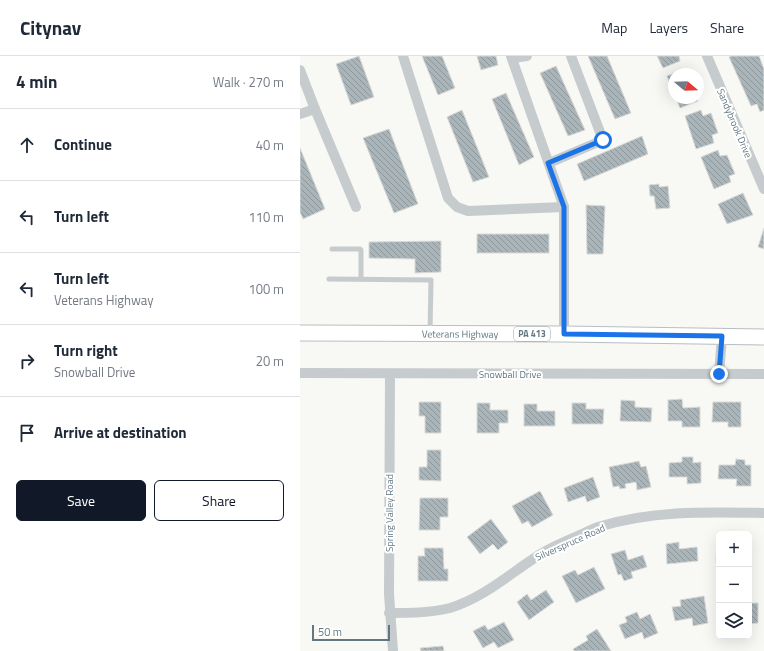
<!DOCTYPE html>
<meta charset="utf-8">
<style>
:root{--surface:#fff;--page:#f6f6f7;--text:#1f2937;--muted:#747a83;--line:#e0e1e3;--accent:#111827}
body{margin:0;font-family:"Titillium Web",sans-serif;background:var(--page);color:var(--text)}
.controls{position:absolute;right:12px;bottom:12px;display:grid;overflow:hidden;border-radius:6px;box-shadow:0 4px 16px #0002}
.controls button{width:36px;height:36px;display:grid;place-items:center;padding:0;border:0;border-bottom:1px solid var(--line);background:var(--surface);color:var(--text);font:20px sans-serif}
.compass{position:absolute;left:368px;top:12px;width:36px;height:36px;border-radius:50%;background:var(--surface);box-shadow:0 4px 16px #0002;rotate:109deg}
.scale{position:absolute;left:12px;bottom:10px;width:78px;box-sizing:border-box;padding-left:4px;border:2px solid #627782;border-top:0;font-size:11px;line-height:14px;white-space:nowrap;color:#627782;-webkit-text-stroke:3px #fff;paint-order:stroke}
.stop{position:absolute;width:12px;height:12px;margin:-9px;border:3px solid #1a73e8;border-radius:50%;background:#fff}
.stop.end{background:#1a73e8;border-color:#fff;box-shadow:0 1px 4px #0008}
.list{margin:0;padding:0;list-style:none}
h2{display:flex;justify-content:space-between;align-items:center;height:52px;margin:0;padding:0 16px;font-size:17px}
h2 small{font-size:13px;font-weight:400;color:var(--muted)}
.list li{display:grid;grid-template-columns:26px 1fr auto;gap:12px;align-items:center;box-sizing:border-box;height:72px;padding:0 16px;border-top:1px solid var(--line)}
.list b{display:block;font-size:15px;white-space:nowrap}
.list p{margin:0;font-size:13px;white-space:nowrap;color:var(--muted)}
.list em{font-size:13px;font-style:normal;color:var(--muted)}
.actions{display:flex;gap:8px;padding:12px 16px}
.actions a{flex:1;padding:9px 0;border:1px solid var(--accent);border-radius:6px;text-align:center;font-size:14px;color:var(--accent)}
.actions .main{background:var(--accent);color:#fff}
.icon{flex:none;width:22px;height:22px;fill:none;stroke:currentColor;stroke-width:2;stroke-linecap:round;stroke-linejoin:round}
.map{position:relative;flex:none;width:464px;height:595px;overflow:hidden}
header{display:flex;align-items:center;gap:24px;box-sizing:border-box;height:56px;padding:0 20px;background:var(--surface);border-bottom:1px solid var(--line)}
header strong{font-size:19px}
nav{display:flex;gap:22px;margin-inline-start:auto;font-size:14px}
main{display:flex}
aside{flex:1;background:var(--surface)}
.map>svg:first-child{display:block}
.building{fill:url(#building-back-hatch);stroke:#dadad8}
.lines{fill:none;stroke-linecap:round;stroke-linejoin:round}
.primary-casing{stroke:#b9bec1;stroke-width:17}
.lane{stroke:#c6cbcd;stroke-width:5}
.street{stroke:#c6cbcd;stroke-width:10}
.primary{stroke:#fff;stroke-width:15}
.route{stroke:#1a73e8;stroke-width:5}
.labels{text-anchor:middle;stroke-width:4;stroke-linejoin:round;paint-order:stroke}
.shield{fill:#fff;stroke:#91a0a8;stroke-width:1}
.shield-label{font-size:9px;font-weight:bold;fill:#627782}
.street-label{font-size:10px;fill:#627782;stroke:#fff}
</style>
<header>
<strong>Citynav</strong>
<nav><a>Map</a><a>Layers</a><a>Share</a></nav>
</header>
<main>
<aside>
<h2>4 min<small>Walk · 270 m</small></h2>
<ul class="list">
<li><svg class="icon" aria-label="ahead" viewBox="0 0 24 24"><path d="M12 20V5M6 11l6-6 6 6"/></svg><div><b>Continue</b></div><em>40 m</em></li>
<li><svg class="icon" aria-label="left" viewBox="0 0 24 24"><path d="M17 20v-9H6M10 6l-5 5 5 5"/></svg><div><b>Turn left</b></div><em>110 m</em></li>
<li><svg class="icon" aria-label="left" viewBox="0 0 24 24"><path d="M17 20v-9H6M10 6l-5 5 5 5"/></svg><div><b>Turn left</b><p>Veterans Highway</p></div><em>100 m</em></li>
<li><svg class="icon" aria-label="right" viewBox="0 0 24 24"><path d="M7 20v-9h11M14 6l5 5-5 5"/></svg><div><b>Turn right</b><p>Snowball Drive</p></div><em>20 m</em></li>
<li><svg class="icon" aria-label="arrive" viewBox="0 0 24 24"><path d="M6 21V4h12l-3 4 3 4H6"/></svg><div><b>Arrive at destination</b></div></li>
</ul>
<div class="actions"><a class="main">Save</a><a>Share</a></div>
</aside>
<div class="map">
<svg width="464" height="595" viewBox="0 0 464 595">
<defs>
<pattern id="building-back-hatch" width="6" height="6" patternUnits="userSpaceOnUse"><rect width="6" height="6" fill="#aab5b9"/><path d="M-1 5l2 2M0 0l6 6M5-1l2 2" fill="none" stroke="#8e989c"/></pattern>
</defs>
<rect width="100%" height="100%" fill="#f8f8f5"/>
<g class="building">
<path d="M59,0L74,41L51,49L36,8Z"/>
<path d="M122,0H142L155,32L138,39Z"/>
<path d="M177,0H196L198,9L181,14Z"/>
<path d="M288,0H307L331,57L315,63Z"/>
<path d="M357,0H379L380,5L363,12Z"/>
<path d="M431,0H459L464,13V54L460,56L457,48L451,50L429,1Z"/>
<path d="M256,10L285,74L268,80L240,17Z"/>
<path d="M383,14L385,18H374V38L367,20Z"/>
<path d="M206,37L234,101L219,109L192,43Z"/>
<path d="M376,42H396L398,45L380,52Z"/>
<path d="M162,54L189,121L173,126L147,61Z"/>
<path d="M401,54L403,60L411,57L418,77L412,79L414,87L396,93L385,60Z"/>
<path d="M89,73L118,148L94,157L63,82Z"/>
<path d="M342,80L348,98L284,125L277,108Z"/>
<path d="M0,92L25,153L3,163L0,156Z"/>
<path d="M418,94L420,100L427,99L435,118L429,120L431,126L414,133L401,101Z"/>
<path d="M359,128V131L368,130L370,152L356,153L354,140H350L349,129Z"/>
<path d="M443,137L453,159L427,168L418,148Z"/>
<path d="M286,149L305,150L303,198H287Z"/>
<path d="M464,172V193L458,191Z"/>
<rect x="177" y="178" width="72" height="19"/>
<path d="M141,185V216L115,217V203L69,202V186Z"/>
<path d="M382,343L383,352L400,351V371H382V365H368V344Z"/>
<path d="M321,344L335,345V351L352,352L351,366L320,365Z"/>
<path d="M119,346H141V377H125V360H119Z"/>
<path d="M413,346H441V371H428V366H412Z"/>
<path d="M177,347H190V354H208V367H199V377H177Z"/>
<path d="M272,347H286V353H304L303,368H272Z"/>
<path d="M224,348H237V355H255V370H224Z"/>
<path d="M127,394H141V425L119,424V411H127Z"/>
<path d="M382,401H393V407L401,406V427L387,428V421H369V407L382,406Z"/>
<path d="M436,403L445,404V409H451V430H436L437,423H418L419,409H435Z"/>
<path d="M339,405L341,411L346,410L351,431L337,434L336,426L325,428L326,432L320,433L319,430L313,431L309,411Z"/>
<path d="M293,421L300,441L287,446L285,440L268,446L264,432Z"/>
<path d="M240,435L253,459L232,471L228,465L222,468L212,450Z"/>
<path d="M120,442H148V461H140V474H119Z"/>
<path d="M191,463L208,486L198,494L193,488L180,498L167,481Z"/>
<path d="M379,486V493L397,491L398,505L367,508L366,488Z"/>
<path d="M417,486H419V507H416Z"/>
<path d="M124,492H143L144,513H148V525H118V500H125Z"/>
<path d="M325,494L328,504L343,499L347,511L331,516L333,522L324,525L321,518L318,519L311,498Z"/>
<path d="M294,511L305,533L276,547L262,520L275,514L278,519Z"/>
<path d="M246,534L254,546L229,564L217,546L227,538L231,544Z"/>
<path d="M404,540L408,567L393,570L392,562L375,565L372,551L381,550L380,544Z"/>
<path d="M449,547H458V567L449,568Z"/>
<path d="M337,556L340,563L350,558L358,577L344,583L342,576L325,583L319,569L327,566L325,561Z"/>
<path d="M204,566L214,584L198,592L194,586L183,592L173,575L185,569L188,574Z"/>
<path d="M297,573L311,595H274L273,593L288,584L286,580Z"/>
<path d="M143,590L144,595H121L120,592Z"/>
</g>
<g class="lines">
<defs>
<g id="primary">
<path id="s1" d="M0,277L264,278L464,281"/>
</g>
</defs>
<use href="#primary" class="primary-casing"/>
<g class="lane">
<path d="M32,193H60L61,194V223"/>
<path d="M29,223L131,224L130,276"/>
</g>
<g class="street">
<path d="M103,0L148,142L157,151L168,155L264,151"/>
<path d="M211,0L264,151V278"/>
<path d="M407,0L464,133"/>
<path d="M212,2L227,0"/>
<path d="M0,14L15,53L56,151"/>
<path d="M0,58L15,53"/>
<path d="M249,107L303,84L271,0"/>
<path d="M0,317L464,318"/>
<path d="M90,318L89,538L93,595"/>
<path d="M419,318L422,281"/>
<path d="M89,557C110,557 130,557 150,552C182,542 206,521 233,503C245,494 260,488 273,482C281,479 290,474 298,471C352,454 409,456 464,457"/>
</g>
<use href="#primary" class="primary"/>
</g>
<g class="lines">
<path class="route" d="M303,84L248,107L264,151V278L422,280L419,318"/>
</g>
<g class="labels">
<rect class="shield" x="214" y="271" width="36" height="14" rx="3"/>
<g class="shield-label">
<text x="232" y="281">PA 413</text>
</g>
<g class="street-label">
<text transform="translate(435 67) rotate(67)" y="4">Sandybrook Drive</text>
<text dy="4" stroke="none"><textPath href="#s1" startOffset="160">Veterans Highway</textPath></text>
<text x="210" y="322">Snowball Drive</text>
<text transform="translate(89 457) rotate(-90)" y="4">Spring Valley Road</text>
<text transform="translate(270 486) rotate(-24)" y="4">Silverspruce Road</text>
</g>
</g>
</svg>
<div class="controls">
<button>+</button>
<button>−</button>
<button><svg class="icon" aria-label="layers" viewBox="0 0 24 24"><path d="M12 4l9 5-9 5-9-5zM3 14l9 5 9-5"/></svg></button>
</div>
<svg class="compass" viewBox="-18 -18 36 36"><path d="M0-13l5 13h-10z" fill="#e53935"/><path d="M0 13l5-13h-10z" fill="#747a83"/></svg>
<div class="scale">50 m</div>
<div class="stop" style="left:303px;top:84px"></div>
<div class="stop end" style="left:419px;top:318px"></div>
</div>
</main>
